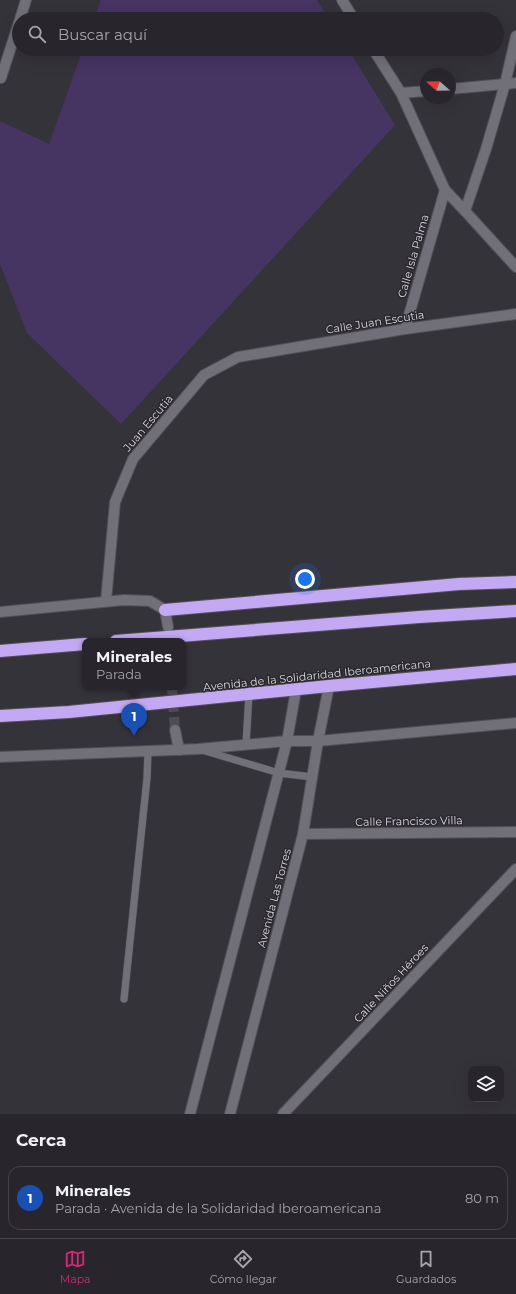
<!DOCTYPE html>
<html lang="es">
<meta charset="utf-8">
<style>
:root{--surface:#28262c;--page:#343238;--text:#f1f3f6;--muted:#a5a5a9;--line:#444348;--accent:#db2777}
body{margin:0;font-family:Montserrat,sans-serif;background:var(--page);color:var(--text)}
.controls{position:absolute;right:12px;bottom:12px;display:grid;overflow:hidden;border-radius:8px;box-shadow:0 4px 16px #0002}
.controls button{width:36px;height:36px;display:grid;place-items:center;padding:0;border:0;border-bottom:1px solid var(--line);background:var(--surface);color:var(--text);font:20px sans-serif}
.compass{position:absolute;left:420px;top:68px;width:36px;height:36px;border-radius:50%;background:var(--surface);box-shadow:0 4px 16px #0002;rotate:290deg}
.you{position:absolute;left:305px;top:579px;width:14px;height:14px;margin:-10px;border:3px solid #fff;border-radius:50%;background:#1a73e8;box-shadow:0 0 0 6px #1a73e833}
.badge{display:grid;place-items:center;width:26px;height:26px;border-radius:50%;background:var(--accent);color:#fff;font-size:13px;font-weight:700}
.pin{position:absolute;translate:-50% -33px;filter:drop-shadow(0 1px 2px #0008)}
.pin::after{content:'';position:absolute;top:21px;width:14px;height:12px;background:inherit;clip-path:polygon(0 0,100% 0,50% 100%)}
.popup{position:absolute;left:82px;top:638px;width:104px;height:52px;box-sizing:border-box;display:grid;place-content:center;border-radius:8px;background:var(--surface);filter:drop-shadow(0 1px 3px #0005);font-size:13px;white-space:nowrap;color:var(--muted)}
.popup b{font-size:15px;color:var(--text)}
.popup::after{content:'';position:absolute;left:50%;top:100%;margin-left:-8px;border:8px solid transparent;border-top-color:var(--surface)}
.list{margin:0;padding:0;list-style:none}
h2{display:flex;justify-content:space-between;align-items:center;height:52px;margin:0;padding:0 16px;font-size:17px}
h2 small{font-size:13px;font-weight:400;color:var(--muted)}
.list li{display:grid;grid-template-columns:26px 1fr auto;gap:12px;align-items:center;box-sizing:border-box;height:64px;margin:0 8px 8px;padding:0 8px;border:1px solid var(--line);border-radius:12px}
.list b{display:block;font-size:15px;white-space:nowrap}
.list p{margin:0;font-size:13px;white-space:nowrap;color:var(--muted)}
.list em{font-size:13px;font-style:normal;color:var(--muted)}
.icon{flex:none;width:22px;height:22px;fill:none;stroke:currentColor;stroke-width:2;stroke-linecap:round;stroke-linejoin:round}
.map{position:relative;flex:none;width:516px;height:1114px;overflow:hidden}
.search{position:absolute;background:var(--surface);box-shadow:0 4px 16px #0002;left:12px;right:12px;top:12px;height:44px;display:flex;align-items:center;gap:10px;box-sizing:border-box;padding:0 14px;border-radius:22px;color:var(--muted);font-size:15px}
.sheet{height:124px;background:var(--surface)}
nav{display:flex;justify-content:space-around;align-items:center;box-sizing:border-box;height:56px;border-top:1px solid var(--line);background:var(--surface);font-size:11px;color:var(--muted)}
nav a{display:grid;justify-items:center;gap:2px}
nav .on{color:var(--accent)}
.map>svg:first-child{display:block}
.green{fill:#463463}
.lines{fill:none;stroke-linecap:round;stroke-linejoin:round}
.street-tunnel{stroke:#4e4c53;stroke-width:10;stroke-dasharray:10 5;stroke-linecap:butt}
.lane-casing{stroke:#525056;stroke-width:8}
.street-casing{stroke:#525056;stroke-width:12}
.secondary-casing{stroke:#525056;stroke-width:12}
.highway-casing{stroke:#525056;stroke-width:14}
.lane{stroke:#716f77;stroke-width:7}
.street{stroke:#716f77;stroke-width:10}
.secondary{stroke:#716f77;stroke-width:10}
.highway{stroke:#c3a9f4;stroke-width:12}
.labels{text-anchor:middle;stroke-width:3;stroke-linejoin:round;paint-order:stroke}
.street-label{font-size:11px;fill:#dbd9de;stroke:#2b292f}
</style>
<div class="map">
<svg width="516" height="1114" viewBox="0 0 516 1114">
<rect width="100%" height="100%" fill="#35333a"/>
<g class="green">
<path d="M101,0H317L329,19H94Z"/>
<path d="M83,49H348L395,125L121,424L27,333L0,264V121L49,144Z"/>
</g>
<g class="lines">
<path class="street-tunnel" d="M172,687L175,730"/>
<defs>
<g id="lane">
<path d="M246,744L249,694"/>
<path d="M202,750L279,773L312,777"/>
<path d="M124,999L147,778L148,751"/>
</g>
<g id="street">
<path d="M342,0L354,19"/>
<path d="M20,19L26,0"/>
<path d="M373,49L401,93L445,190L465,211L516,267"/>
<path d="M1,78L19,22"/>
<path d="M450,89L516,83"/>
<path d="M401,93L426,91"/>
<path d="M465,211L486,149L505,84L516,36"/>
<path d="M405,329L445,190"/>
<path d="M106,601L115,502L133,459L204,375L238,357L405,329L516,314"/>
<path d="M0,612L124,600L150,601L165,610L168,627"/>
<path d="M175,730L179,750"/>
<path d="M0,757L198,749L287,741H318L516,723"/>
<path d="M303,834L516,832"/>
<path d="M283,1114L516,869"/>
</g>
<g id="secondary">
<path d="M190,1114L287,741L296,690"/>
<path d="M230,1114L303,834L318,741L329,686"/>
</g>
<g id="highway">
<path d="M165,610L459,584L516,582"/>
<path d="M116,641L419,617L516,611"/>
<path d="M0,651L85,644"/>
<path d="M0,716L69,712L329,686L516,669"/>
</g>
</defs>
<use href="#lane" class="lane-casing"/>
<use href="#street" class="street-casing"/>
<use href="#secondary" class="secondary-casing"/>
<use href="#highway" class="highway-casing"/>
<use href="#lane" class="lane"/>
<use href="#street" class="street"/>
<use href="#secondary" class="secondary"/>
<use href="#highway" class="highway"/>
</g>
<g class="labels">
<g class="street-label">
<text transform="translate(413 256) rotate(-74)" y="4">Calle Isla Palma</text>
<text transform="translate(375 322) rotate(-9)" y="4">Calle Juan Escutia</text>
<text transform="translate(148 423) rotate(-50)" y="4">Juan Escutia</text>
<text transform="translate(317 675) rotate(-6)" y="4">Avenida de la Solidaridad Iberoamericana</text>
<text transform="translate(409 821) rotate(-1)" y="4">Calle Francisco Villa</text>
<text transform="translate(274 898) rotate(-75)" y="4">Avenida Las Torres</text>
<text transform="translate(391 983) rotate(-47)" y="4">Calle Niños Héroes</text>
</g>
</g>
</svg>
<div class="controls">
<button><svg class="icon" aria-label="layers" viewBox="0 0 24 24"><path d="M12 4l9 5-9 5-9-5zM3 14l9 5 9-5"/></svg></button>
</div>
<svg class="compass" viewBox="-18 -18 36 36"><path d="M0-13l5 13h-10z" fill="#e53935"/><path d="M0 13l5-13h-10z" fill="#a5a5a9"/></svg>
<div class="you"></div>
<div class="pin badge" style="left:134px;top:736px;background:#1a4fb4">1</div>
<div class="popup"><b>Minerales</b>Parada</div>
<div class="search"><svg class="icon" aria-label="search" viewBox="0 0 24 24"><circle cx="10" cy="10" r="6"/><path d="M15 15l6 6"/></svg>Buscar aquí</div>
</div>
<section class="sheet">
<h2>Cerca<small></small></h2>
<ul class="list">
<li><span class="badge" style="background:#1a4fb4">1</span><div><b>Minerales</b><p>Parada · Avenida de la Solidaridad Iberoamericana</p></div><em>80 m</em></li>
</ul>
</section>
<nav>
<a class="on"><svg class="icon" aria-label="map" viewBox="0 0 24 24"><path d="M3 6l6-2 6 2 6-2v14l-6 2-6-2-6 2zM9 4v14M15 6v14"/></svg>Mapa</a>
<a><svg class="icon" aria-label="directions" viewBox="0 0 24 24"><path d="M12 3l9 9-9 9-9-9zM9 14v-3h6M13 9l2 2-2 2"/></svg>Cómo llegar</a>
<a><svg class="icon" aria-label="saved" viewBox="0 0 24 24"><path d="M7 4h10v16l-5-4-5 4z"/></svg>Guardados</a>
</nav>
